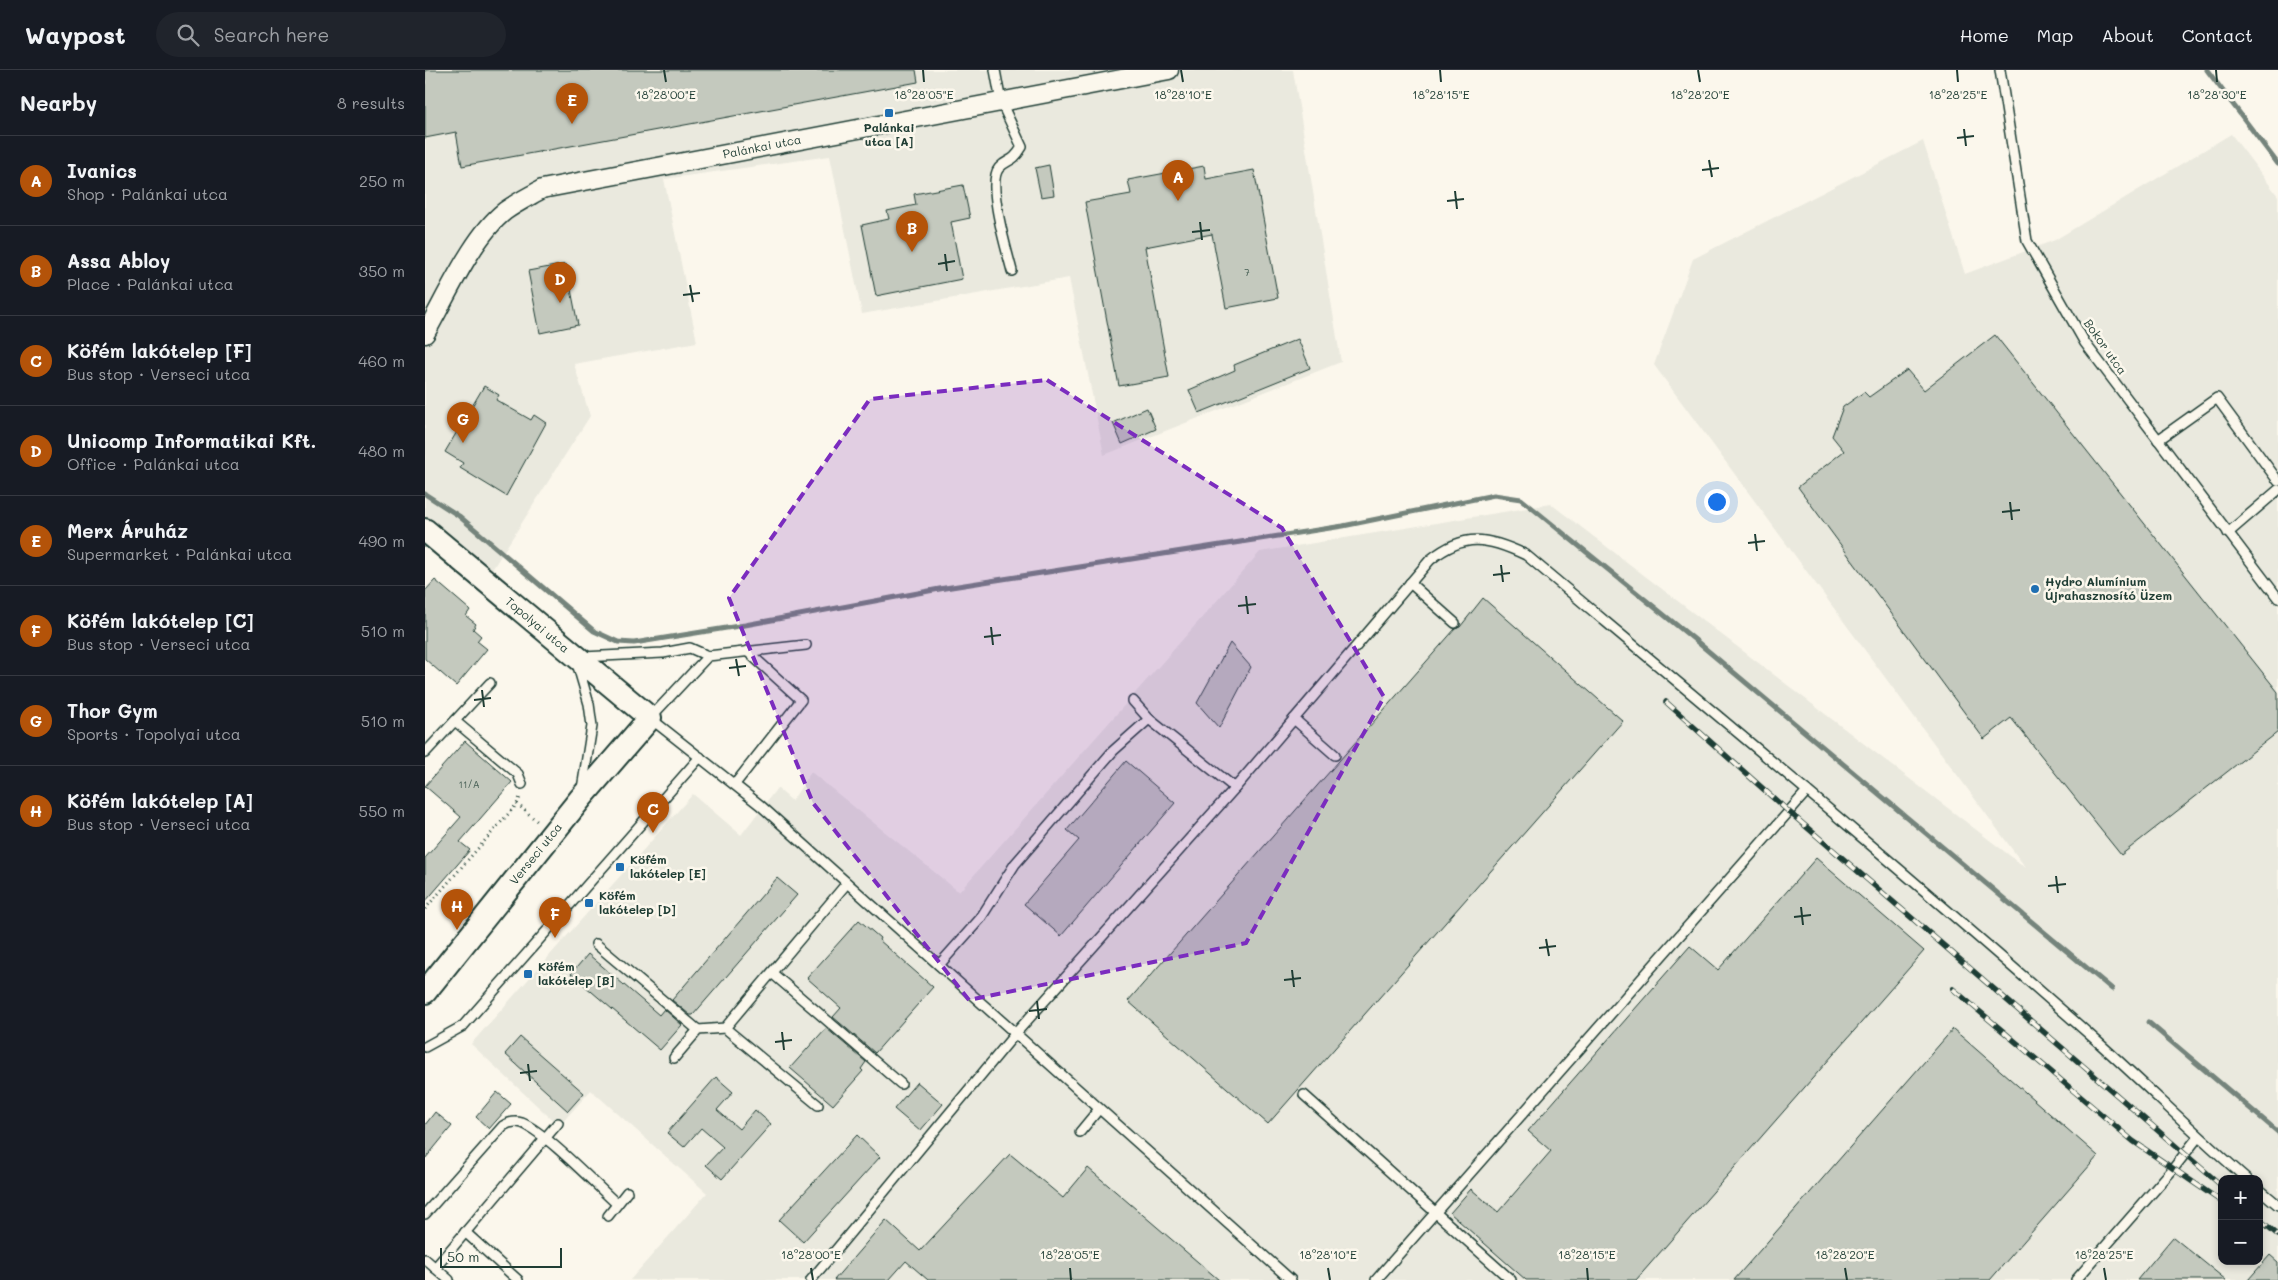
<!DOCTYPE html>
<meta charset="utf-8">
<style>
:root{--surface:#171b24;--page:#20242c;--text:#f1f3f6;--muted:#9ea1a6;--line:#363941;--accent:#b45309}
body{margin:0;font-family:Mali,sans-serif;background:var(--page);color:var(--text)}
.controls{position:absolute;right:15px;bottom:15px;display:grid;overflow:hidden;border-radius:10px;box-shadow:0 2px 8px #0003}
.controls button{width:45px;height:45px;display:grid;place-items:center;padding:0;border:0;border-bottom:1px solid var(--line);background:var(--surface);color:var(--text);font:25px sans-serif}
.scale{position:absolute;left:15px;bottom:12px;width:122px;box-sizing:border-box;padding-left:5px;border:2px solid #1f3d34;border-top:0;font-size:14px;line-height:18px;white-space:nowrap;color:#1f3d34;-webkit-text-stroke:4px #fbf7ec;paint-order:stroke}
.you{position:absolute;left:1291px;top:431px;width:18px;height:18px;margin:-12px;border:4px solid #fff;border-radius:50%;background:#1a73e8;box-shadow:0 0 0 8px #1a73e833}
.badge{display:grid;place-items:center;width:32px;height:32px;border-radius:50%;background:var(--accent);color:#fff;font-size:16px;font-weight:700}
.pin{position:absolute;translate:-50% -41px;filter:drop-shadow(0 1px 2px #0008)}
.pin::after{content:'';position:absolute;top:26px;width:18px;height:15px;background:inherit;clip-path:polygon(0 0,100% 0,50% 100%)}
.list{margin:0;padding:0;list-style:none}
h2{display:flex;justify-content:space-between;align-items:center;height:65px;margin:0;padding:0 20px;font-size:21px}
h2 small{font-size:16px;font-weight:400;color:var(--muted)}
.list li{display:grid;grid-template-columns:32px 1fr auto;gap:15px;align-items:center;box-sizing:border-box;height:90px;padding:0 20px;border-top:1px solid var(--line)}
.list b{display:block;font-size:19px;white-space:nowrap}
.list p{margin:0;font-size:16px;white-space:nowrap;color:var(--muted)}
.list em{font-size:16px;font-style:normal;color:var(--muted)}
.icon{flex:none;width:28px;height:28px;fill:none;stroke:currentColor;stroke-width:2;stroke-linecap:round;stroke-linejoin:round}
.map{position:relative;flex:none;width:1853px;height:1210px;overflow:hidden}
header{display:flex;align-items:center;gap:30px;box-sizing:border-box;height:70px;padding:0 25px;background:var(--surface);border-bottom:1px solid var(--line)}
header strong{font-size:24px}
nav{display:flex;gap:28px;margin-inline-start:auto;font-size:18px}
.search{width:350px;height:45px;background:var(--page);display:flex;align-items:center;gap:12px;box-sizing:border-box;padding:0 18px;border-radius:28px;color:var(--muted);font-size:19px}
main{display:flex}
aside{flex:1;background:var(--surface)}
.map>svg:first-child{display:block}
.built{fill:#eae9de;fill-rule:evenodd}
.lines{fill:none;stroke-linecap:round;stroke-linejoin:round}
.stream{stroke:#74847b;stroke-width:5}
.building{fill:#c4c9be;stroke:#1f3d34}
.service-casing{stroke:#1f3d34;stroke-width:12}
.minor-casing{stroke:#1f3d34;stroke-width:21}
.tertiary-casing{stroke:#1f3d34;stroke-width:26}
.path{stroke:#1f3d34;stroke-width:3;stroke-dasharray:1 4;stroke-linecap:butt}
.service{stroke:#fbf7ec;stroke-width:9}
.minor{stroke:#fbf7ec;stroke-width:18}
.tertiary{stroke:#fbf7ec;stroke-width:22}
.rail-casing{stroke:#1f3d34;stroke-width:5.5}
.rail{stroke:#fbf7ec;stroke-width:4;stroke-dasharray:11;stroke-linecap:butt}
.marked{fill:#7b2cbf;fill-opacity:0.2;stroke:#7b2cbf;stroke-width:4;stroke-dasharray:10 6;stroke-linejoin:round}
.ticks{fill:none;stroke:#1f3d34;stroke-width:2}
.poi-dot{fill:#1f6fb2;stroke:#fbf7ec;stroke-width:2}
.labels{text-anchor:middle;stroke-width:5;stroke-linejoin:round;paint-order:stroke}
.number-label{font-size:10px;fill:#486056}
.poi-label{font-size:12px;font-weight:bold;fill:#1f3d34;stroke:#fbf7ec;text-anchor:start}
.street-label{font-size:12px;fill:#1f3d34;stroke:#fbf7ec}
.ticks-label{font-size:12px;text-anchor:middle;fill:#1f3d34;stroke:#fbf7ec;stroke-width:5;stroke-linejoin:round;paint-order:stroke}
</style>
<header>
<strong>Waypost</strong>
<div class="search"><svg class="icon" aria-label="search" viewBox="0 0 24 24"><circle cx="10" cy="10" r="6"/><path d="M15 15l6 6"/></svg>Search here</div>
<nav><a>Home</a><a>Map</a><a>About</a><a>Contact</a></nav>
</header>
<main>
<aside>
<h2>Nearby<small>8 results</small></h2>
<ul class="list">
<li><span class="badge">A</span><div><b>Ivanics</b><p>Shop · Palánkai utca</p></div><em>250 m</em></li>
<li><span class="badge">B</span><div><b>Assa Abloy</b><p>Place · Palánkai utca</p></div><em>350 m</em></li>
<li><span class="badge">C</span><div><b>Köfém lakótelep [F]</b><p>Bus stop · Verseci utca</p></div><em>460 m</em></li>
<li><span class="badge">D</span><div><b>Unicomp Informatikai Kft.</b><p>Office · Palánkai utca</p></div><em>480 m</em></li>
<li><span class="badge">E</span><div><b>Merx Áruház</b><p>Supermarket · Palánkai utca</p></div><em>490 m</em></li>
<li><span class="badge">F</span><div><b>Köfém lakótelep [C]</b><p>Bus stop · Verseci utca</p></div><em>510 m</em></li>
<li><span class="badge">G</span><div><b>Thor Gym</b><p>Sports · Topolyai utca</p></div><em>510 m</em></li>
<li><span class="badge">H</span><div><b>Köfém lakótelep [A]</b><p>Bus stop · Verseci utca</p></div><em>550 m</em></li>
</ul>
</aside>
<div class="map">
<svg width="1853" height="1210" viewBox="0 0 1853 1210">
<rect width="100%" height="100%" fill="#fbf7ec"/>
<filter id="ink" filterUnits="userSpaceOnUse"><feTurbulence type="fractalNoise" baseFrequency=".02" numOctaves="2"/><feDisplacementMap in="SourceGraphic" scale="10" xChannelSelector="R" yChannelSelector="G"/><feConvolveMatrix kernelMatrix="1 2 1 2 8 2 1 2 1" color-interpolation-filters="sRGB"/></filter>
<g filter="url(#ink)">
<g class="built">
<path d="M0,0H868L916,292L679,385L644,208L437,244L405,86L239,109L272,272L149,294L165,346L56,517L0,460Z"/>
<path d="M1806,64L1853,126V1210H205L282,1123L166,1020L134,1056L46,974L268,724L316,765L352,718L367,731L386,702L534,822L835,482L1126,434L1601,798L1229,295L1268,189L1498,71L1540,204L1630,170ZM1797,1109H1834V1191H1797Z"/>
</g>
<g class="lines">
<g class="stream">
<path d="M1782,0L1853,94"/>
<path d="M0,424L34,446L169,561L193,572L209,573L320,555L520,518L918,456L1069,425L1096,429L1270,570L1687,919"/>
<path d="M1723,952L1853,1062"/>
</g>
</g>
<g class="building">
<path d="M0,0H491L493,12L37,96L31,62L0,68Z"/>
<path d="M624,95L629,125L616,127L610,98Z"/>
<path d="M779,96L781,109L829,100L853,228L801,238L787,164L720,177L744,307L694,316L660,132L706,124L703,110Z"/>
<path d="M538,115L545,148L526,152L537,209L451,226L437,155L464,149L462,141L491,135L489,124Z"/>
<path d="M141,194L153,255L115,263L103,201Z"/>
<path d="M1570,265L1853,622V662L1696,785L1586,648L1559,669L1373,417L1419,381L1407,366L1418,337L1439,322L1444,327L1482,300L1499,320Z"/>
<path d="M873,269L885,298L774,343L764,320L810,300L809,295Z"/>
<path d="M59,316L74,325L71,330L106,350L109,345L121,353L81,426L35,398L38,393L20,382Z"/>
<path d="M722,338L731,359L697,374L688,353Z"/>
<path d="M10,510L45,540L41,546L51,554L48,559L56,566L52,571L62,579L31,616L0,589V521Z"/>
<path d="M1058,528L1198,651L843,1054L703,931L1030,559L1035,557Z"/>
<path d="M805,573L826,597L794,658L772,633Z"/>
<path d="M40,671L87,712L35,772L45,780L0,832V788L36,747L0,716Z"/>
<path d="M701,691L750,733L636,866L599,834L654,770L642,760Z"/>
<path d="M1391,788L1499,881L1211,1210H1101L1025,1143L1046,1119L1073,1142L1126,1081L1103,1061L1265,876L1293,900Z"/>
<path d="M352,808L372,825L268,945H265L247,930Z"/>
<path d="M434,850L455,868L454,870L508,917L450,983L408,947L416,938L382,908Z"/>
<path d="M163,884L234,945L239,939L257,955L235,980L146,904Z"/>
<path d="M401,958L441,992L436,999L438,1001L408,1035L365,998Z"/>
<path d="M1528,959L1673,1086L1565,1210H1309Z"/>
<path d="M95,967L159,1023L143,1041L80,984Z"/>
<path d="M291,1007L308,1022L292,1040L314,1059L330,1040L346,1054L297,1109L281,1095L298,1077L276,1058L259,1077L242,1063Z"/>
<path d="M492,1012L518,1034L495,1061L469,1039Z"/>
<path d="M72,1022L86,1034L64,1059L51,1047Z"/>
<path d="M10,1042L27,1056L0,1089V1055Z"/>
<path d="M432,1065L455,1087L378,1172L354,1150Z"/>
<path d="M585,1084L638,1128L663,1098L794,1210H503L481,1191L464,1210H409L461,1150L495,1181Z"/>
<path d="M1748,1167L1801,1210H1712Z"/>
<path d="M1845,1185L1853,1192V1210H1823Z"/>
</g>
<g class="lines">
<defs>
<g id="service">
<path d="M570,0L576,32L597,77C587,94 583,88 574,98C561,113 582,181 587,201"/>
<path d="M1575,0L1602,171L1660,273L1853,528"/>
<path d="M1733,370L1792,328L1853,411"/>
<path d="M1803,463L1853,420"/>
<path d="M985,513L1030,553"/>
<path d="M381,575L283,586L225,648L335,735L866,1210"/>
<path d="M158,587L238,583L265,578L283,586"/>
<path d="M152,593L164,634L167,656L157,719"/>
<path d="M708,631L724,649L810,718"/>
<path d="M869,649L910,685"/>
<path d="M30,651L93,704L97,714"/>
<path d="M0,683L65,613"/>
<path d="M310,714L376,630L322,581"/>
<path d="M171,874L273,960"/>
<path d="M514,895L555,849L590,794L688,681L724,649"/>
<path d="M347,903L476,1014"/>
<path d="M300,958L393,1035"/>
<path d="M0,977L38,956L275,687"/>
<path d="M249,988L273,960L300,958L422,813"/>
<path d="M879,1025L1086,1210"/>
<path d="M655,1062L674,1039"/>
<path d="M1834,1119L1853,1135"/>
<path d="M0,1144L78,1056C84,1052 90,1051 97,1053C120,1062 171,1115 192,1134"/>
<path d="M183,1146L202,1122"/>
<path d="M40,1162L93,1210"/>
<path d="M0,1189L24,1210"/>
<path d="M10,1198L133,1053"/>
<path d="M386,1210L590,964L810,718L1005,490C1039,462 1063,467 1101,485C1293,646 1486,806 1674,973C1724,1018 1771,1065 1822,1109"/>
<path d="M951,1210L1382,721"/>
<path d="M1651,1210L1748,1099L1773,1067"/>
</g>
<path id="minor" d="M0,264C21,228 47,167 80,141C91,133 105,126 117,119L744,0"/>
<path id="tertiary" d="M0,460L225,648L156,728L0,922"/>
</defs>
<use href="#service" class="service-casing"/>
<use href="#minor" class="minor-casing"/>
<use href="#tertiary" class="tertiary-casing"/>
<g class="path">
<path d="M92,734L113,752"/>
<path d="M0,839L92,734L96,725"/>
</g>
<use href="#service" class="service"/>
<use href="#minor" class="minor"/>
<use href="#tertiary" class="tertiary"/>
<defs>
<g id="rail">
<path d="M1241,632L1363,741L1797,1116"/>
<path d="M1528,919L1708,1071L1797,1132"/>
<path d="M1834,1149L1853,1165"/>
</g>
</defs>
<use href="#rail" class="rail-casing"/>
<use href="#rail" class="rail"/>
</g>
</g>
<path class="marked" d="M622,310L857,458L959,627L821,873L544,930L388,733L304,528L445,329Z"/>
<path class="ticks" d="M239,0L241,12M498,0L499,12M756,0L758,12M1015,0L1016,12M1273,0L1275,12M1532,0L1533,12M1791,0L1792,12M1539,59L1541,76M1532,68L1549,66M1284,90L1287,107M1277,100L1294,98M1030,121L1032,139M1022,131L1039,129M775,152L777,170M767,162L785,160M520,184L522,201M513,194L530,191M265,215L268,232M258,225L275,223M1585,432L1587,450M1577,442L1595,440M1330,464L1332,481M1323,473L1340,471M1076,495L1078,512M1068,505L1085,503M821,526L823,544M813,536L831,534M566,557L568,575M559,567L576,565M311,589L314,606M304,598L321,596M57,620L59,637M49,630L66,628M1631,806L1633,823M1623,816L1641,814M1376,837L1378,855M1369,847L1386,845M1121,869L1124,886M1114,878L1131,876M867,900L869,917M859,910L876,908M612,931L614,949M604,941L622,939M357,962L359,980M350,972L367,970M103,994L105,1011M95,1003L112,1001M386,1198L388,1210M645,1198L646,1210M903,1198L905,1210M1162,1198L1163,1210M1420,1198L1422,1210M1679,1198L1681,1210"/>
<g class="poi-dot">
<rect x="459" y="38" width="10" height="10" rx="2.5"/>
<circle cx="1610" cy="519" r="5"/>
<rect x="190" y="792" width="10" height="10" rx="2.5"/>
<rect x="159" y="828" width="10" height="10" rx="2.5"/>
<rect x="98" y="899" width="10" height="10" rx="2.5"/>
</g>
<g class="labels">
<g class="number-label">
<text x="822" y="206">7</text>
<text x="44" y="718">11/A</text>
</g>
<g class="poi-label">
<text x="464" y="62" text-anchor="middle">Palánkai<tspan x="464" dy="14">utca [A]</tspan></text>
<text x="1620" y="516">Hydro Alumínium<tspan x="1620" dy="14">Újrahasznosító Üzem</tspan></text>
<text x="205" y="794">Köfém<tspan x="205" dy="14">lakótelep [E]</tspan></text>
<text x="174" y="830">Köfém<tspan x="174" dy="14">lakótelep [D]</tspan></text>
<text x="113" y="901">Köfém<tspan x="113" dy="14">lakótelep [B]</tspan></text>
</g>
<g class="street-label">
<text transform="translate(337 77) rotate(-11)" y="4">Palánkai utca</text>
<text transform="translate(1680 277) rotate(55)" y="4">Bokor utca</text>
<text transform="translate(112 555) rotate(40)" y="4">Topolyai utca</text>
<text transform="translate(111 784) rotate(-51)" y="4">Verseci utca</text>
</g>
</g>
<g class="ticks-label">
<text x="241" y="29">18°28'00"E</text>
<text x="499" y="29">18°28'05"E</text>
<text x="758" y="29">18°28'10"E</text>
<text x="1016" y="29">18°28'15"E</text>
<text x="1275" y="29">18°28'20"E</text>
<text x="1533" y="29">18°28'25"E</text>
<text x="1792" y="29">18°28'30"E</text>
<text x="386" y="1189">18°28'00"E</text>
<text x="645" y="1189">18°28'05"E</text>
<text x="903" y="1189">18°28'10"E</text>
<text x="1162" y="1189">18°28'15"E</text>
<text x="1420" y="1189">18°28'20"E</text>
<text x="1679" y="1189">18°28'25"E</text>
</g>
</svg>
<div class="controls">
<button>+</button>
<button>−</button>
</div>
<div class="scale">50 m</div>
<div class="you"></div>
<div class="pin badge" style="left:753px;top:131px">A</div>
<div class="pin badge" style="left:487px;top:182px">B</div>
<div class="pin badge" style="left:228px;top:763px">C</div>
<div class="pin badge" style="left:135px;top:233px">D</div>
<div class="pin badge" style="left:147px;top:54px">E</div>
<div class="pin badge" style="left:130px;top:868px">F</div>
<div class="pin badge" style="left:38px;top:373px">G</div>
<div class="pin badge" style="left:32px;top:860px">H</div>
</div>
</main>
